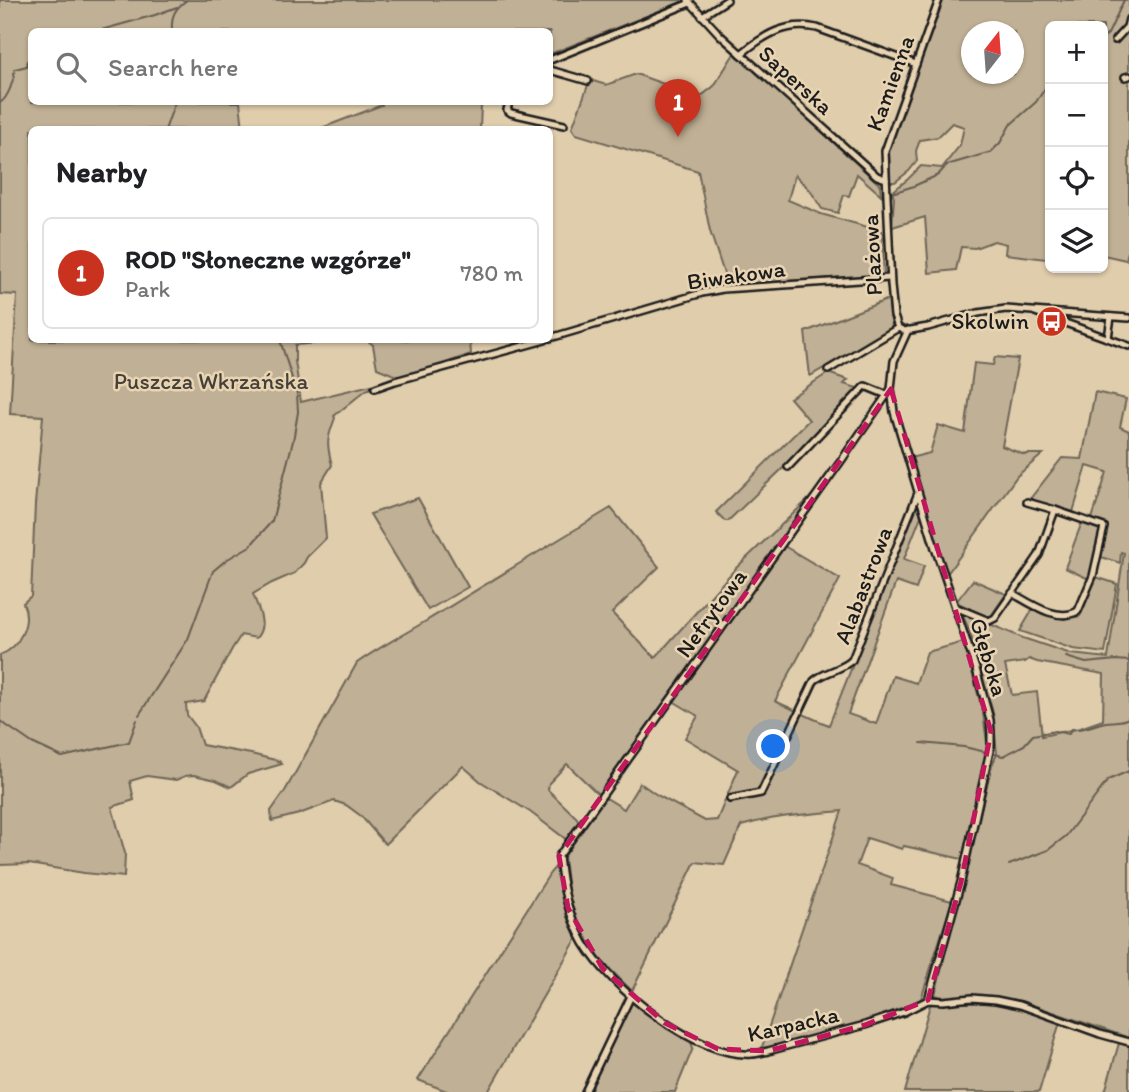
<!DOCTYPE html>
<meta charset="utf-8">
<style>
:root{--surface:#fff;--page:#f6f6f6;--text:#202124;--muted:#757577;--line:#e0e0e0;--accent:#c8321e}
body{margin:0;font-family:Itim,sans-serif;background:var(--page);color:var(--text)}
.controls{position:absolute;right:21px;top:21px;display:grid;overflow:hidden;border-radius:10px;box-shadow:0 2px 5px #0004}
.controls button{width:63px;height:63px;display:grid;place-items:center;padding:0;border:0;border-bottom:2px solid var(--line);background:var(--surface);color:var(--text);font:35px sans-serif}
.compass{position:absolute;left:961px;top:21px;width:63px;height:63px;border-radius:50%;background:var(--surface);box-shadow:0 2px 5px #0004;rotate:17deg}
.you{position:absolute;left:774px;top:747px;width:24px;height:24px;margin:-18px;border:5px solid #fff;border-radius:50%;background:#1a73e8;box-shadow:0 0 0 10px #1a73e833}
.badge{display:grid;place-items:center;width:46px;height:46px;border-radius:50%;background:var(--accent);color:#fff;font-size:23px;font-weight:700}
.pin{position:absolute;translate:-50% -58px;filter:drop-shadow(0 2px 4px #0008)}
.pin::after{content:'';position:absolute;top:37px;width:24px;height:21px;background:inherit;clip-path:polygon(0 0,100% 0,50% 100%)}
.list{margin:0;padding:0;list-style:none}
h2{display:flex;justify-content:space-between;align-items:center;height:91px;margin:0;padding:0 28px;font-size:30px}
h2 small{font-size:23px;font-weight:400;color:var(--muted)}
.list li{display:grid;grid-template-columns:46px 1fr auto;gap:21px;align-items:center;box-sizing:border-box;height:112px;margin:0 14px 14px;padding:0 14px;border:2px solid var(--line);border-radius:10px}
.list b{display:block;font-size:26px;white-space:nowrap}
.list p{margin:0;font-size:23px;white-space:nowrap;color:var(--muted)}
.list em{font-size:23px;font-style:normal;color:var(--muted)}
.icon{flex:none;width:38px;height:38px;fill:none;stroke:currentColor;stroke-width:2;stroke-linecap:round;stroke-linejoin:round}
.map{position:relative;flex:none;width:1129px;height:1092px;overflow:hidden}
.search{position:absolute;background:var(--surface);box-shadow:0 2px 5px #0004;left:28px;top:28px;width:525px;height:77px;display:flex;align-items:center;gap:18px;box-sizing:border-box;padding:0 24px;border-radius:10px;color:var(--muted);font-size:26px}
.panel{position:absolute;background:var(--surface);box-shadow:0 2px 5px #0004;left:28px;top:126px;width:525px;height:217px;border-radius:10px}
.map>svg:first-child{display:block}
.green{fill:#c0b095;stroke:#6e6658;stroke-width:2;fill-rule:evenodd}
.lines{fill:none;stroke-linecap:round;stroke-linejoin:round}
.stream{stroke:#655d51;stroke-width:2}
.minor-casing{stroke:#1c1c1c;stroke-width:10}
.minor{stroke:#e8d4b2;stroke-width:5}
.marked{fill:none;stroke:#c2185b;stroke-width:5;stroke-dasharray:14 9;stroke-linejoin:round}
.labels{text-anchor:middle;stroke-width:5;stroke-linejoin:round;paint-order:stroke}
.street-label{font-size:23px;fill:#1c1c1c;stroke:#e8d4b2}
.poi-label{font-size:23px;fill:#1c1c1c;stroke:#e8d4b2;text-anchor:end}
.park-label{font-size:23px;fill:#45413a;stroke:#e8d4b2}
</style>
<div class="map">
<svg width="1129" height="1092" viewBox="0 0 1129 1092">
<rect width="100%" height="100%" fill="#e0cdac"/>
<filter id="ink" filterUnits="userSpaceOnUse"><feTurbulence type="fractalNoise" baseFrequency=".0143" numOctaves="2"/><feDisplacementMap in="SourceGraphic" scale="14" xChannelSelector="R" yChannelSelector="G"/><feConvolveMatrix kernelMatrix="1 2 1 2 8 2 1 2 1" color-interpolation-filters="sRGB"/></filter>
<g filter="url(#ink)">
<g class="green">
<path d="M0,0H681L682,2L550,54V32H32V102H240L243,129L32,130V340H349L295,345V361L301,402L371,385L375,386L366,390L334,416L335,418C327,439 326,443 332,465L321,483L326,538L307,557L304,563L295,573L272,583L253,594C258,609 268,625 256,638L241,635L232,649L204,701L186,704L187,715L196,727L202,745L251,754L279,761L282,764L248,774L231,787L216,780L194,775L185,776L176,780L147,776L130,781L134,800L112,807L125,853L124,877L84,873L29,864L0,865V655C19,648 32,623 23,603L31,596L35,504L43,416L10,414L17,295L0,294Z"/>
<path d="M943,0H1129V247L1126,260L1103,255V26H1050V257H1047L1046,259L1005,254L1006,244L994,241L975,248L961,247L956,270L929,273L925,217L892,227L894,198L892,192L908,179L921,166L942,168L960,145L964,127L952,123L938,137L920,140L916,151L917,161L909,171L895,182H890L889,152L894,134ZM972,32H1014V74H972Z"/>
<path d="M735,52L880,185L881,195L857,174L849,196L844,195L838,213L822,209L810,190L795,175L788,200L821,214L882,231L884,275L755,283L728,286L710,231L698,171L576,134L572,128L590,80L606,85L636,74L700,97L714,86Z"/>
<path d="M381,102H468L481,105L480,129H319L382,105Z"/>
<path d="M889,299L892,328L810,376L805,332Z"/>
<path d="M367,340H470L471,354L417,373L399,377L377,368L373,345Z"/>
<path d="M995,357L1018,359L1002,446L1025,455L1026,454H1043L1017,476L947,574L910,458L930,453L938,425L965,433L974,363L993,365Z"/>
<path d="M828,373L848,380L844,384L857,388L858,391L806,446L728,521H725L716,512L809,420L790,398Z"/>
<path d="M1095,392L1126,399L1120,427L1129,431V1038L1021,1001L977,996L942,997L935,995L992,765L997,754L993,713L969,629L961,612L1023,638L1071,654L1108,658L1124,553L1121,552L1120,563L1095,555L1089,579L1065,568L1082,522L1090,525L1107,472L1087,466L1073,512L1030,499L1062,458L1082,459ZM1029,659L1037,662L1104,674L1103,720L1080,728L1042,736L1037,692L1012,695L1005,665L1025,662Z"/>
<path d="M816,492L599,795L567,764L549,783L548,790L577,818L579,823L567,840L530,812L480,781L463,766L385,844L361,816L346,805L334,801L299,814L272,821L271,811L285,791L357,663C379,647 403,635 426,621C488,583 549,545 611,508L659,567L612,613L655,658L736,568Z"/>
<path d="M418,498L468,587L428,610L370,514Z"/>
<path d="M917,502L921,516L904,559L924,566L916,589L896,582L848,714L876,724L893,676L916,683L927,652L964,642L983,713L988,750L962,859L904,846L902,849L867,838L857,865L893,878L891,885L952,901L921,999C871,1024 815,1036 761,1050L842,811C808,814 774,816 741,826L724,865L695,862L632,991L601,960L574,918L569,900L564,857L604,799H608L624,809L640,783L657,795L705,821L717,820L738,770L685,738L698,716L673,701L784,546L840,579L775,701C793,709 810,718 829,725Z"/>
<path d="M1096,577L1117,584L1105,653L1073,649L1020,631L1033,609L1065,619L1080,616Z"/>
<path d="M973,580L1006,594L991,616L988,617L956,602Z"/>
<path d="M557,865L567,917L577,938L488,1092H449L418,1080L550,873Z"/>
<path d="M630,1001L661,1023L690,1039L693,1048L675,1092H587Z"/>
<path d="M935,1003H993L1018,1008L1060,1022L1039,1092H905L930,1005Z"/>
<path d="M1119,1043L1129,1046V1092H1105Z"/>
</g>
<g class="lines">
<g class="stream">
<path d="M94,32L155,15L177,7"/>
<path d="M172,32C171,16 174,9 187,0"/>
<path d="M1103,38L1108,34L1124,0"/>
<path d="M0,103C9,97 14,79 15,69L27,66V61L32,57"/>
<path d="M165,130L175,102"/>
<path d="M892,193L914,186L938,175L947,165L991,152L1000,143L1010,125L1036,102L1050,81"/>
<path d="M1066,657L1086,663L1116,660L1129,661"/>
<path d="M139,715L188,639L213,571L226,560L250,546L272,521L293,441L298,412L297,394L280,340"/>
<path d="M0,721L32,743L62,757L129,742L137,720"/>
<path d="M921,743L964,747L1003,756L1024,745L1033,735L1055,731L1069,734L1071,729C1083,731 1094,724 1106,722C1114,721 1121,722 1129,718"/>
<path d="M1009,865L1048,850L1066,836L1108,780L1129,771"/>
</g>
<defs>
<g id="minor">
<path d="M688,0L720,35L877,176L886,179"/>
<path d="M702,16L727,0"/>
<path d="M1115,40L1127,27L1129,19"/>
<path d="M741,54C764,35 787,21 817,28L916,64"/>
<path d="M550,60L690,3"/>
<path d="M550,70L588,81"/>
<path d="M1125,77L1129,76"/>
<path d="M509,102L507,110L511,113L564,125"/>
<path d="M1035,312L1129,346"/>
<path d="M898,328L894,316L891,285L885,151L939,0"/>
<path d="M908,330L894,361L891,389L894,412L935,548L976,669L990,720L991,732V746L961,882L928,1000"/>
<path d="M550,338L702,293L723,289L890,278"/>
<path d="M1108,338L1111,317"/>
<path d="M828,370L898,328L905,331L928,327L978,313L1006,309L1129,318"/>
<path d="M375,388L395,381L545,340"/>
<path d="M891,389L841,461L559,856C562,887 568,915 584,943C611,988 696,1058 752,1054C757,1054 763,1052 768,1051L865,1025L904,1012L928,1000L943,1001L972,998L996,1000L1020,1005L1100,1034L1129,1042"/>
<path d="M788,467L865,386L887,395"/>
<path d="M1027,502L1055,510"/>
<path d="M955,607L989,621L995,618L1039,555L1055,510L1104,527L1093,576L1078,611C1057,623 1030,603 1012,593"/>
<path d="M730,799L761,793L814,681C825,671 842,670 852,660L918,493"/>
<path d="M585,1092L631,996"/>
</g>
</defs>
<use href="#minor" class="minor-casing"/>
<use href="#minor" class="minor"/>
</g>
</g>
<path class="marked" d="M891,389L991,732L961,882L928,1000L865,1025L768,1051L718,1049L665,1023L603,969L568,908L559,856Z"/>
<defs>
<symbol id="bus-disc" viewBox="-11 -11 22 22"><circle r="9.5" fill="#c8321e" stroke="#e8d4b2"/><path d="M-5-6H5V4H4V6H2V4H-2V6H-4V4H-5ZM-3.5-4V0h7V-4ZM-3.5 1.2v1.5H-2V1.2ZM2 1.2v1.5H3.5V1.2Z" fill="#fff"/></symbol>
</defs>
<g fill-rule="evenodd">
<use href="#bus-disc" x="1034" y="304" width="35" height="35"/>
</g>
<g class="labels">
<g class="street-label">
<text transform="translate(796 80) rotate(42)" y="8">Saperska</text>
<text transform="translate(890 83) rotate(-70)" y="8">Kamienna</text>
<text transform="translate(872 255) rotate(-93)" y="8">Plażowa</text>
<text transform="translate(736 275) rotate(-8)" y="8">Biwakowa</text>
<text transform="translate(863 585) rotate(-69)" y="8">Alabastrowa</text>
<text transform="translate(711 613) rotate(-54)" y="8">Nefrytowa</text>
<text transform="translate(989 657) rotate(73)" y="8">Głęboka</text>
<text transform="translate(793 1024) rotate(-13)" y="8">Karpacka</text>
</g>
<g class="poi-label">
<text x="1029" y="329">Skolwin</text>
</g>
<g class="park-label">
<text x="211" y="389">Puszcza Wkrzańska</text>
</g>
</g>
</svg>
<div class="controls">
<button>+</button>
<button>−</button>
<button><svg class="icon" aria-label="locate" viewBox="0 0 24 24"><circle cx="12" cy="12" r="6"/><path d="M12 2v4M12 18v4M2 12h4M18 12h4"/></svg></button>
<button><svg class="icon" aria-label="layers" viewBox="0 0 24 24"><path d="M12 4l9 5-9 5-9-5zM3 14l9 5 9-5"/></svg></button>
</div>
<svg class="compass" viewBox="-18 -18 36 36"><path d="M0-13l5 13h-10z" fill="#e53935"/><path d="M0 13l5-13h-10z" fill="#757577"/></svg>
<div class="you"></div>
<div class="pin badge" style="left:678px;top:137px">1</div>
<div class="search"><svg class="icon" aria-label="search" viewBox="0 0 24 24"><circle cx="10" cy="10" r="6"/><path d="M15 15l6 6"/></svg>Search here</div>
<section class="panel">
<h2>Nearby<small></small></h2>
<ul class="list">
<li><span class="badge">1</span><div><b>ROD &quot;Słoneczne wzgórze&quot;</b><p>Park</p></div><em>780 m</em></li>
</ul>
</section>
</div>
